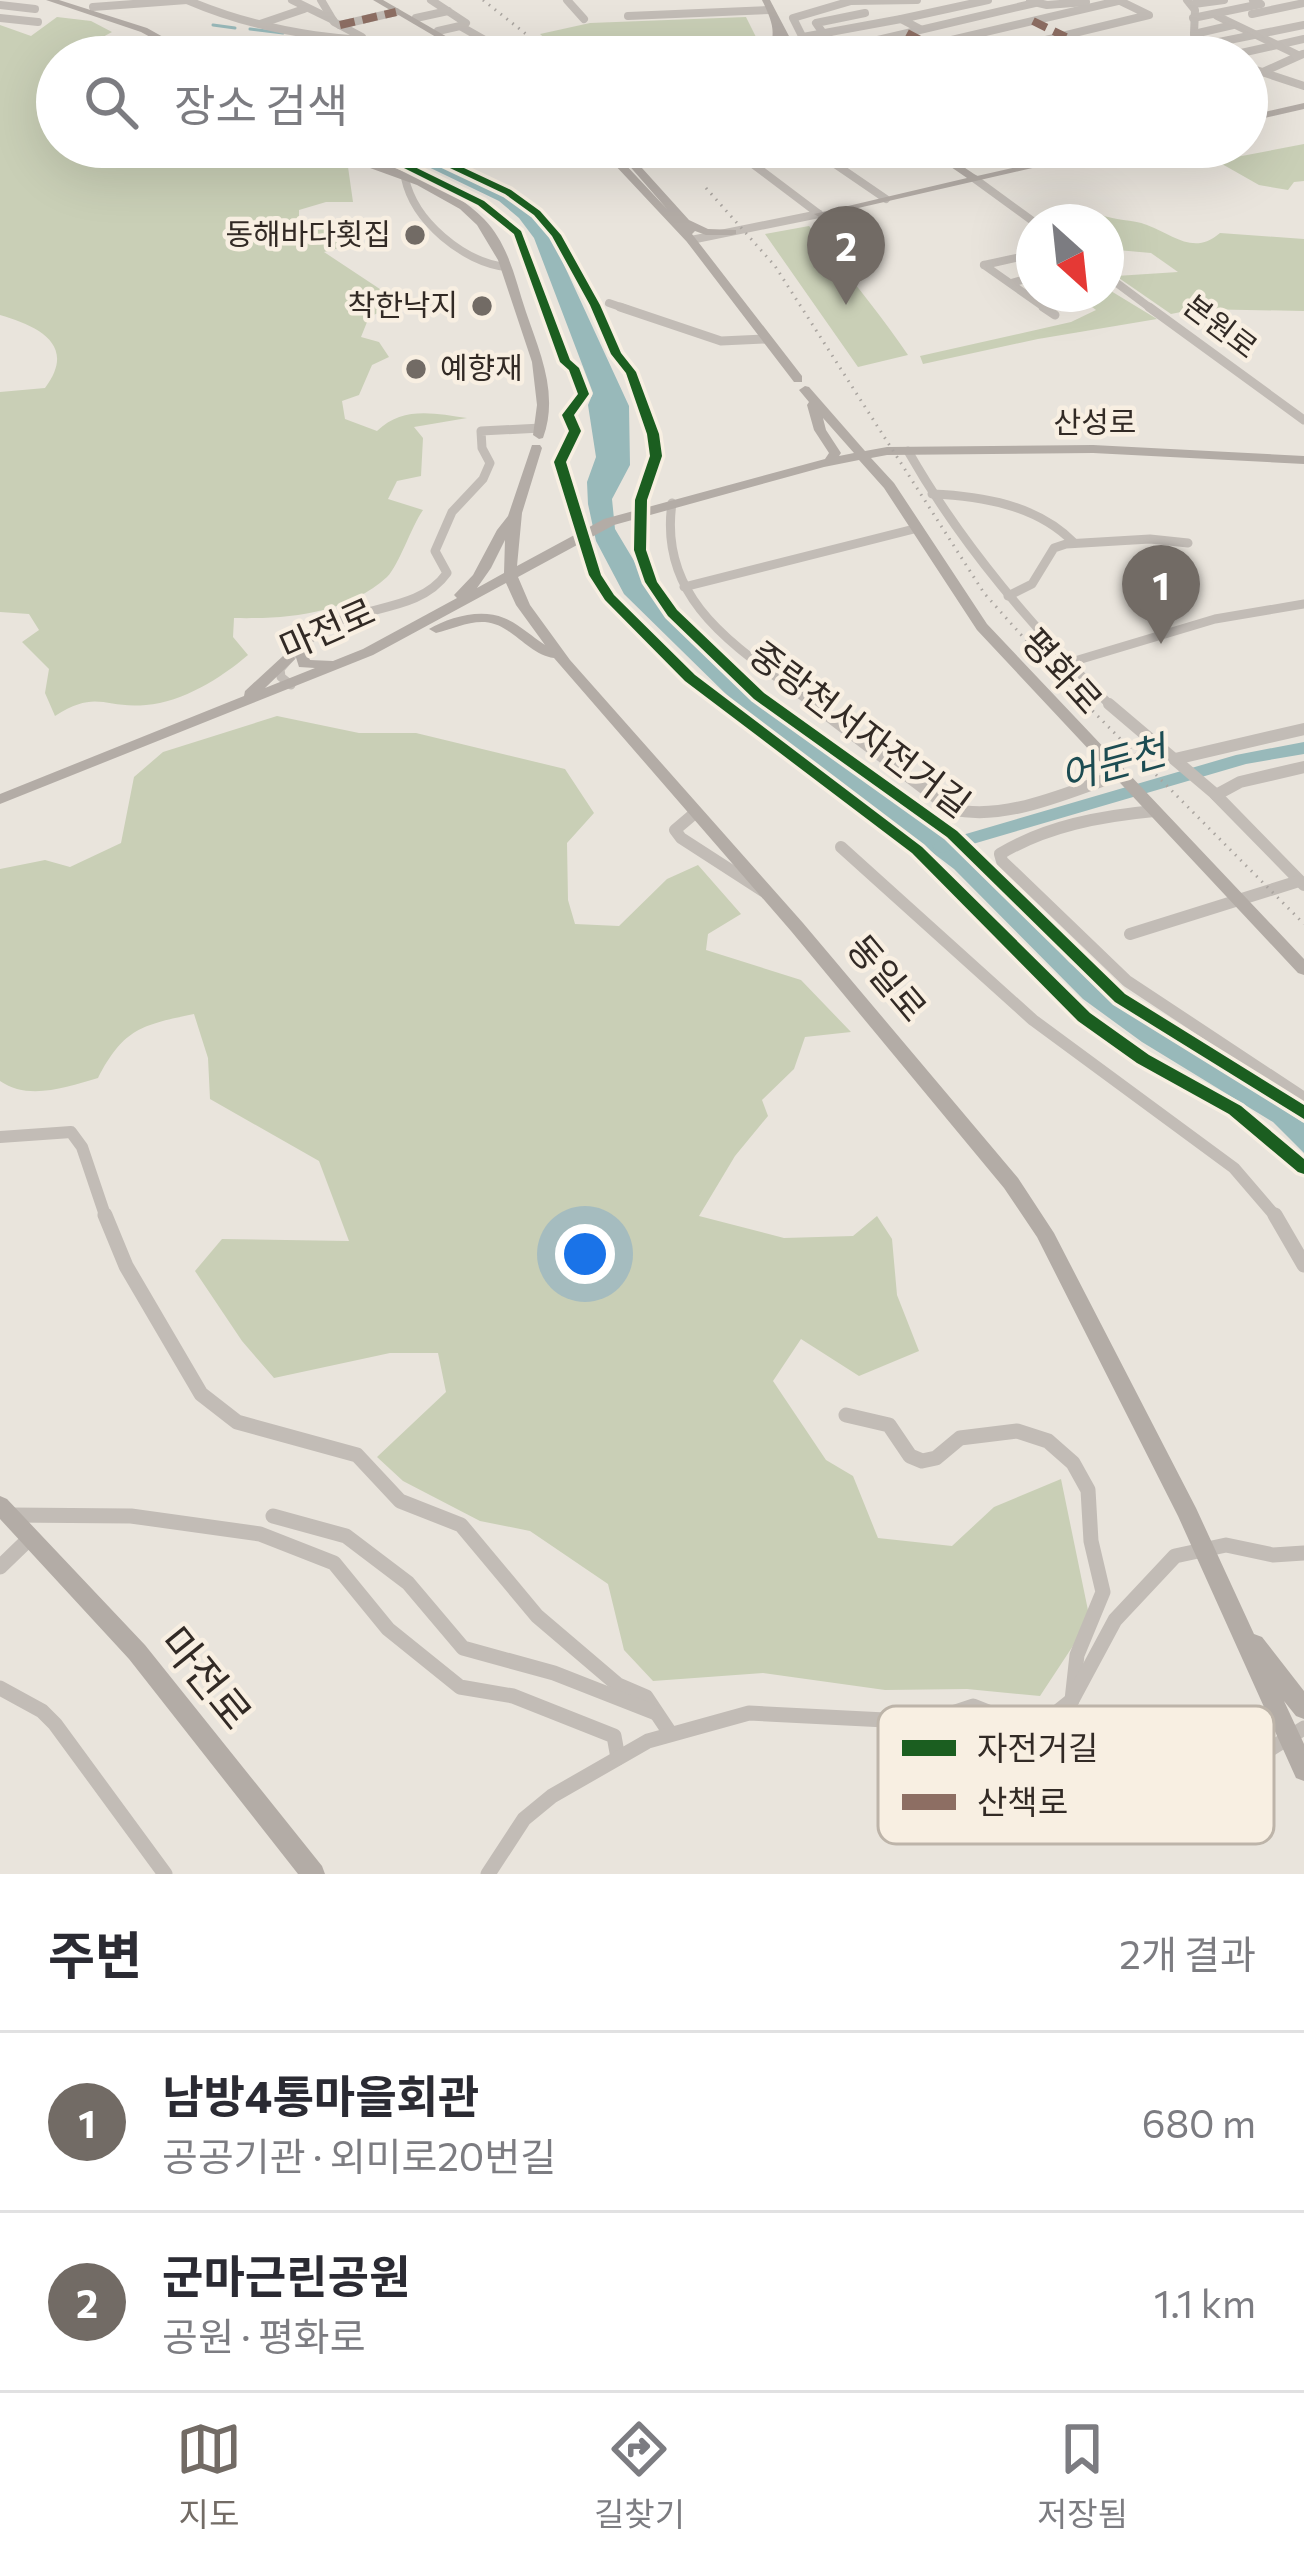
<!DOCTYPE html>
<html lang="ko">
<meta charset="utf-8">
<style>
:root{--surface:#fff;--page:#f7f7f7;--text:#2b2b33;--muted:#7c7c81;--line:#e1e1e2;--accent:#726b65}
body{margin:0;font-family:Commissioner,"Noto Sans KR",sans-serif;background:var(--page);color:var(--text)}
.compass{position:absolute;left:1016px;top:204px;width:108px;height:108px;border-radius:50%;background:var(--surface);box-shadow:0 12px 48px #0002;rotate:153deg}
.you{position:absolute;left:585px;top:1254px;width:42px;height:42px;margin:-30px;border:9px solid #fff;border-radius:50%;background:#1a73e8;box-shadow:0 0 0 18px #1a73e833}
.badge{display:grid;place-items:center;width:78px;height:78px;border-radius:50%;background:var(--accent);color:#fff;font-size:39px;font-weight:700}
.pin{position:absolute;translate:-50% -99px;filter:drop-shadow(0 3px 6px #0008)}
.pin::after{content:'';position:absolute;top:63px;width:42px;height:36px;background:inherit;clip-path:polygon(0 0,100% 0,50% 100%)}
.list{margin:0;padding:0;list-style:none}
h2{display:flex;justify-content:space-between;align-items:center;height:156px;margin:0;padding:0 48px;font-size:51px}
h2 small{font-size:39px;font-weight:400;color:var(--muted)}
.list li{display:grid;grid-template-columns:78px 1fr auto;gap:36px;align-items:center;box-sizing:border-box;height:180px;padding:0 48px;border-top:3px solid var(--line)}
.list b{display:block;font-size:45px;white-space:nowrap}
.list p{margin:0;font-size:39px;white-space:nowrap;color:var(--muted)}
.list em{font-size:39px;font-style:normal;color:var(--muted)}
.icon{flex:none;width:66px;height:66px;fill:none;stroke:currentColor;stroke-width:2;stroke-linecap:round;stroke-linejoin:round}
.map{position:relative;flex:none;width:1304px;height:1874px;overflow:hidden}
.search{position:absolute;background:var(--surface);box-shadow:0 12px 48px #0002;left:36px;right:36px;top:36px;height:132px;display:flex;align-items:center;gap:30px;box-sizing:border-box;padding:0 42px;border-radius:66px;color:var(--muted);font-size:45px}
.sheet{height:516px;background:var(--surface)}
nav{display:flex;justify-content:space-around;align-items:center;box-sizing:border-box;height:168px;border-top:3px solid var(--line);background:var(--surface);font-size:33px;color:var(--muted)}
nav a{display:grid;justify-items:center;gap:6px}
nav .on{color:var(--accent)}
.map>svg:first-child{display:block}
.green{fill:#c9cfb6}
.water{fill:#98b9ba}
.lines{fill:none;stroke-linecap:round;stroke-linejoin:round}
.stream{stroke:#98b9ba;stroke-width:3}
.river{fill:#98b9ba;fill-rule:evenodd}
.street-far3{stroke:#c2bcb6;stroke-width:8}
.street-far2{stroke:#c2bcb6;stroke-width:9}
.street-far1{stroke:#c2bcb6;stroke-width:12}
.street{stroke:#c2bcb6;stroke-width:15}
.secondary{fill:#b3aca6;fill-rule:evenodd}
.rail{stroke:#aaa5a0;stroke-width:3;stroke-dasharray:1.5 6;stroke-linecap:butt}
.quiet{stroke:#8d6e63;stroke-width:8;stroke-dasharray:15 8;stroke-linecap:butt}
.cycleway-casing{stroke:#f8efe2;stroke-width:7}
.cycleway{fill:#1b5e20;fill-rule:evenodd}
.poi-dot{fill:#726b65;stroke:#f8efe2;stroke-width:4.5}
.labels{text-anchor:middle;stroke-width:9;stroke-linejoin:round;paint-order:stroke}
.far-poi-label{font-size:30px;fill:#322a25;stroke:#f8efe2;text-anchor:end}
.far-street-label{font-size:30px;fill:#322a25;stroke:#f8efe2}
.street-label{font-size:36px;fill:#322a25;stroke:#f8efe2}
.water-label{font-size:39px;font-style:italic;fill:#1c4c52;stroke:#f8efe2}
.near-street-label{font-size:42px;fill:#322a25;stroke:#f8efe2}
.key{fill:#f8efe2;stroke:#bdb4a9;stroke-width:3}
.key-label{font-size:33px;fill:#322a25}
</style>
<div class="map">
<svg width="1304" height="1874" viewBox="0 0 1304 1874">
<rect width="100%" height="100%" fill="#e9e4dc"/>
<g class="green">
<path d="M57,17L91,21L112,32L77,51L82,57H57V147H260L276,156L348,167L353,202H326L299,210V221C319,231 342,229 359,243L324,252L401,303L369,317L361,337L379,342L389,357L372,365L359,395L342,401L345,419L377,431C402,406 434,413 467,418L414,427L423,438L421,476L397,481L388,499L423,510C411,527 399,565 387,577C345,615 286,619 234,618L233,637L248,655C221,678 183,702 146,705C103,709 98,689 55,716L45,693L49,669L22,642L39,630L29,614L0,612V392L45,388C78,344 37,326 0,315V25L31,36Z"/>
<path d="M746,17L760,45L754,57H566L540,34L590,23Z"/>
<path d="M1304,144V181L1294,182L1288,190L1259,185L1192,147H1205L1226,159Z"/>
<path d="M1099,214C1115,221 1132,219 1147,225C1174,235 1194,256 1220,233L1304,239V311L1196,309L1171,314L1116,276L1178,272L1151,253L1106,249V222H1043Z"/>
<path d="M809,226C843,270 877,309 908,355L858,367L765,234Z"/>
<path d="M1106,288L1157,319L1038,339L923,364L920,356L1071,322L1096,310L1075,294H1106Z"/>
<path d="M277,716L359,733H416L565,769L594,813L567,843L568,900L575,924L619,926L667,879L698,865L741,914L708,934L706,950L801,980L851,1032L805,1037L794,1069L762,1100L768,1116L735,1156L699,1216L784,1238L853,1236L877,1216L892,1239L897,1295L919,1351L859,1376L801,1339L773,1381L826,1460L853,1476L878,1538L952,1546L994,1507L1061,1479L1090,1620L1040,1696L967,1689L885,1690L763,1673L653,1681L624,1650L608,1584L530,1531L480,1521L403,1481L377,1457L446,1392L438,1353H390L274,1378L242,1341L195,1271L222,1239L349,1241L319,1161L210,1099L208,1058L194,1014C142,1025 124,1028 98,1078C66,1087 29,1101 0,1081V869L45,860L70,867L121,843L134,777L163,752Z"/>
</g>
<path class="water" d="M387,147C437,147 513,191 547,228L629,406L630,465L612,499L615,529L661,606L726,674L978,862L1069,962L1116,1001L1304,1123V1153L1273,1122L1142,1042L1083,999L954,869L732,700L624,594L596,541L588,504L587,482L596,457L588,405L593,393L534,238L519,218L499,201Z"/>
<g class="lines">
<g class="stream">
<path d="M213,25L235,28"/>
<path d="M250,29L283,33"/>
<path d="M298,36L384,57"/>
</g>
<path class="river" d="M1304,742V754L1246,764L942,853L932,847L935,843L1236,755Z"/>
<g class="street-far3">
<path d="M187,0C271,36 357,44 448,41"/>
<path d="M292,0L333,20"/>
<path d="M321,0L334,22L362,37"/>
<path d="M431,0L466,23L462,25"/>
<path d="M567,0L584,19"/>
<path d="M917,0L851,1L793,18L811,54H818L1035,3"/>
<path d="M1187,0L1195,10L1194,34L1224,57"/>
<path d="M1030,1L1047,5L1086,2"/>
<path d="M1194,4L1224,0"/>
<path d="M0,5L35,9"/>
<path d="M93,7L187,0"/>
<path d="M1252,14L1304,3"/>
<path d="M628,16L770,10"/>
<path d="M1217,16L1298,55"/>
<path d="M0,18L38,22"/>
<path d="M416,18L448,11"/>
<path d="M1193,18L1261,4L1253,0"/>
<path d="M260,24L304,9"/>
<path d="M340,25L396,12"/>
<path d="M920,29L901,19L988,0"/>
<path d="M438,31L460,26L511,55L485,57"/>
<path d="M1194,34L1233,25"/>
<path d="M803,37L901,19"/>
<path d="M1219,42L1304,25"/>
<path d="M937,45L957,57"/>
<path d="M862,57L825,36L816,23L865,13"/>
<path d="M879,57L1122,0"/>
<path d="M975,57L1149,15L1120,1"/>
<path d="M1223,57L1304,39"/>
<path d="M1247,67L1304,86"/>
<path d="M1263,72L1303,54"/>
<path d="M730,147L819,214"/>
<path d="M810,147L886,199"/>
<path d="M405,178C414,221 463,262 506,267"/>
<path d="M975,179L1034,222"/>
<path d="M691,240L819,214"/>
<path d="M984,265L1048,310"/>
<path d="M984,265L1034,254"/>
<path d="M1106,275L1153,310"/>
<path d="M1011,283L1034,277"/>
<path d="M609,303L629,310"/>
</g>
<g class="street-far2">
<path d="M620,307L721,341L766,339"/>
<path d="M1043,307L1055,315"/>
<path d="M1149,307L1304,420"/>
<path d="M908,451C962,546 1035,630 1112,707"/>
<path d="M932,494C981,496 1037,505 1073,542"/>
<path d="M672,503C657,607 746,652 817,707"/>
<path d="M684,587L918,528"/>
<path d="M1008,596L1032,584L1054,548L1066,544L1150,539L1188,543"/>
<path d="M1068,663L1215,619L1304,604"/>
<path d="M291,685L281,677L280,669C297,649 316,630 341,620C377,606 423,607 447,573L435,551L452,512L483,479L490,463L482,448L481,431L541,428"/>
</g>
<g class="street-far1">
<path d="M813,704L951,809C1006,822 1067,792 1119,775"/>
<path d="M1109,704L1214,793L1304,885"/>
<path d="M1175,759L1304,729"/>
<path d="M1216,795L1240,782L1304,767"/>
<path d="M1154,811C1101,816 1046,826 1000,854L1002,861L1127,981L1304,1098"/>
<path d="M695,813L675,830L681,838L763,891"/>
<path d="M841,847L1033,1020L1234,1168L1277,1218"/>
<path d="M1130,934L1299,881"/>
<path d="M0,1137L71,1132L82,1147L106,1218"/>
</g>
<g class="street">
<path d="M105,1215L126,1266L201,1394L237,1422L357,1455L400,1501L461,1525L537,1616L618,1685L646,1697L670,1733"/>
<path d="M1275,1215L1304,1265"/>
<path d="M846,1415L889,1425L910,1456L922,1461L936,1458L960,1438L1017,1431L1048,1441L1073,1463L1088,1490L1091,1541L1103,1592L1077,1655L1072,1700"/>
<path d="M10,1515L131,1516L260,1534L334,1563L388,1629L460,1687L513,1696L614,1736L618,1758"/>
<path d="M273,1516L346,1536L408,1583L463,1648L554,1673L656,1713"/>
<path d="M0,1567L30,1538"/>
<path d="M0,1688L42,1711L55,1724L165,1874"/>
<path d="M1042,1734L1052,1716L1072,1700L1115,1620L1175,1556L1226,1545L1273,1555L1304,1553"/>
<path d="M488,1874L524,1819L552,1796L648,1741L749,1713L925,1722L973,1706L1101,1757L1127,1755L1182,1736L1235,1763L1256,1758L1304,1728"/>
</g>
<g class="secondary">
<path d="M46,0H59L147,28L199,57H187L141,32Z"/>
<path d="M373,0H383L482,57H470Z"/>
<path d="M762,0H770L800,57H790L782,40V46L774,57H764C779,36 772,21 762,0Z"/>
<path d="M1304,103V109L1247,122V116Z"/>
<path d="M312,147H339L351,152L373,147H392L361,156C403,171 452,186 484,219C509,245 515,279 526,312C540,353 559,394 543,438L539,439L533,435L537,405L532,362L498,260L477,225L460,209L417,185Z"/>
<path d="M598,147H609L667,209L613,147H623L689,220L708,229L736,230V234L732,235H706L695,231L692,234L802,376V382H794L687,242Z"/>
<path d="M922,147H934L977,176L1106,147H1124L819,217L814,214L967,178Z"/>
<path d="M805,386L809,387L865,451L887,447L1093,445L1304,456V464L1093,453L887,455L871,458L894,483L987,624L1304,959V975L1298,973L977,630L884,488L859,460L824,467L614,525L518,577L530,605L570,660L803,923L1018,1178L1054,1233L1196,1508L1254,1634L1262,1637L1304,1691V1719L1296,1716L1284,1701L1304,1744V1781L1296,1778L1178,1516L1037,1237L1004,1188L791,931L554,658C528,655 512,624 485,622C468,621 452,629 436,633L429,629C449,617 481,608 504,618C519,624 531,636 545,645L516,605L506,583L373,655L0,804V794L244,696L245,691L283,656H293L295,659L265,688L315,668L299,667L293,648L295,645H305L310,660L333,661L363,649L457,598L454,595L473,575L497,530L508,516L532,445H540L542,448L522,513L517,566L604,519L825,459L829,453L814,430L807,405L809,402L799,390ZM823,418L854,453L839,456L841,453L826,430ZM505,540L504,573L477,588L491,568Z"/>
<path d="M0,1496L7,1499L145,1645L322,1866L325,1874H298L129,1659L0,1519Z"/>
</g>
<g class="rail">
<path d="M483,0L555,57"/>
<path d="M706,188L775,266L984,593L1055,673L1304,924"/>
</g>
<g class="quiet">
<path d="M1033,21L1066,37"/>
<path d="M340,25L396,12"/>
<path d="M907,33L930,45"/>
</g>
<defs>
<g id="cycleway">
<path d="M362,147H374L484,201L521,231L570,360L579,368L589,394L574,415L581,431L566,462L601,575L614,595L695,675L922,847L1090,1013L1149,1055L1241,1106L1304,1159V1174L1298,1172L1229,1114L1137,1063L1078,1021L912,853L685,681L605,600L589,575L554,462L569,431L562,415L578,394L569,370L560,362L514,234L478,205Z"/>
<path d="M419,147L511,190L540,211L561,235L600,305L621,353L636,372L659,434L662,456L647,500L646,550L657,582L677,610L764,693L957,831L1125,994L1304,1105V1119L1115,1002L947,837L754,699L668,616L645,582L634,550L635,500L650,456L647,434L626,373L611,354L590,305L552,236L534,215L505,194L416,152V148Z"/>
</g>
</defs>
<use href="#cycleway" class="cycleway-casing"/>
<use href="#cycleway" class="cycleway"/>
</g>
<g class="poi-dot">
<circle cx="415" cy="235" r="12"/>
<circle cx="482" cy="306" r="12"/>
<circle cx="416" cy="369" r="12"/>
</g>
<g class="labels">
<g class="far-poi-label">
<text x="391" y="245">동해바다횟집</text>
<text x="458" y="316">착한낙지</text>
<text x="440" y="379" text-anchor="start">예향재</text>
</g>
<g class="far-street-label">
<text transform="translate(1220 327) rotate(37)" y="10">본원로</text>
<text x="1095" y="433">산성로</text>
</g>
<g class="street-label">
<text transform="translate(327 629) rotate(-24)" y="13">마전로</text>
<text transform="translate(1062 671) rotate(48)" y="13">평화로</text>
<text transform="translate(860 729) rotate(37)" y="13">중랑천서자전거길</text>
<text transform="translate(887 978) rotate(50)" y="13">동일로</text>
</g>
<g class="water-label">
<text transform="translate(1113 763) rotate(-15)" y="14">어둔천</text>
</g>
<g class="near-street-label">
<text transform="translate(206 1678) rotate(51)" y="15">마전로</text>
</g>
</g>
<rect x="878" y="1706" width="396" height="138" rx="18" class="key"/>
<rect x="902" y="1740" width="54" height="16" fill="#1b5e20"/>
<rect x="902" y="1794" width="54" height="16" fill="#8d6e63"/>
<g class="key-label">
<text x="977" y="1760">자전거길</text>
<text x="977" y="1814">산책로</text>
</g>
</svg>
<svg class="compass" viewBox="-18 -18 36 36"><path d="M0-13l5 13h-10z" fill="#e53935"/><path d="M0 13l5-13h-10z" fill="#7c7c81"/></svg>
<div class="you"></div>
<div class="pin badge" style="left:1161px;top:644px">1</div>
<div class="pin badge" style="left:846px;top:305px">2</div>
<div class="search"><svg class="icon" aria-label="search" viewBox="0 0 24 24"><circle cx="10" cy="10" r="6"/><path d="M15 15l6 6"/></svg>장소 검색</div>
</div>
<section class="sheet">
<h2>주변<small>2개 결과</small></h2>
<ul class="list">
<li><span class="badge">1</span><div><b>남방4통마을회관</b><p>공공기관 · 외미로20번길</p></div><em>680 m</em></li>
<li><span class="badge">2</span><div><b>군마근린공원</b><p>공원 · 평화로</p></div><em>1.1 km</em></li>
</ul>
</section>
<nav>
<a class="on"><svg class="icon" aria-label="map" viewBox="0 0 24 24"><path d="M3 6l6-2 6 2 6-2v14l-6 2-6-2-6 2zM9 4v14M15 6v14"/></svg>지도</a>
<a><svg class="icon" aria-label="directions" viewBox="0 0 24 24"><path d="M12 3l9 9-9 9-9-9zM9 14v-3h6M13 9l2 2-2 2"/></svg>길찾기</a>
<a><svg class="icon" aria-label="saved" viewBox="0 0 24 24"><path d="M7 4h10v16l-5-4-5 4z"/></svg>저장됨</a>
</nav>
